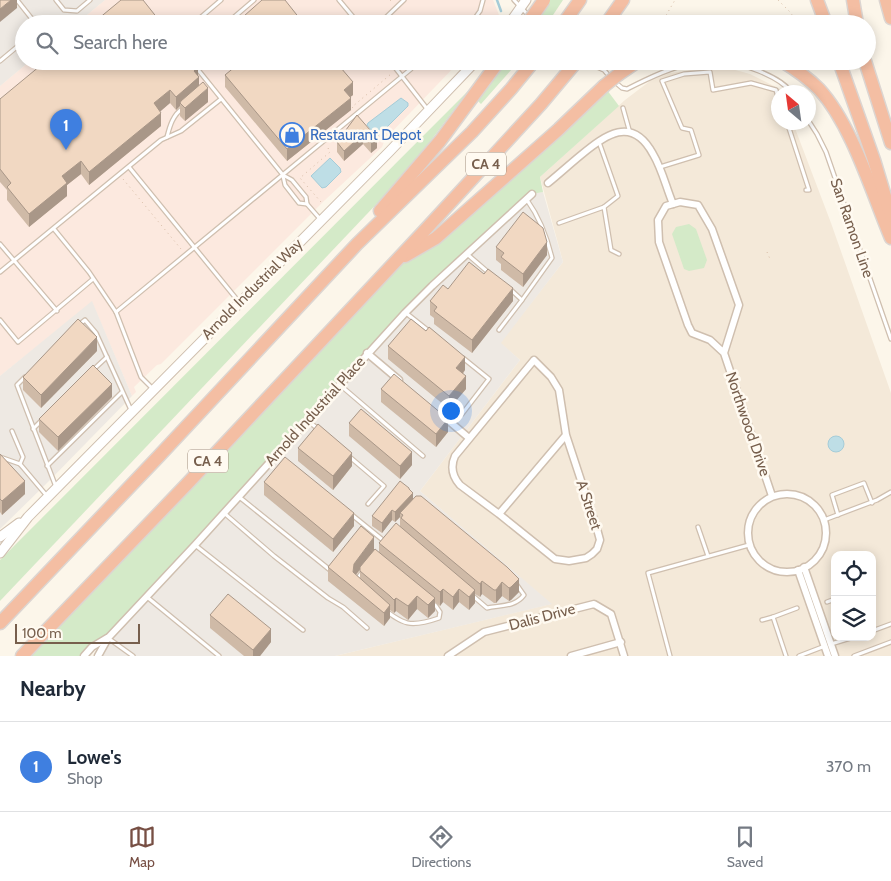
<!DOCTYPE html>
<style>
:root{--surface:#fff;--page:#f2f2f3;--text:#1f2937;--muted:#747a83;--line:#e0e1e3;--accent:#774f44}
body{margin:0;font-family:Cabin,sans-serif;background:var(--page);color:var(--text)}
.controls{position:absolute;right:15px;bottom:15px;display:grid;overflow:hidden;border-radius:10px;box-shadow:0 2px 12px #0003}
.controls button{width:45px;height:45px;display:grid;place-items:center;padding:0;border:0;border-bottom:1px solid var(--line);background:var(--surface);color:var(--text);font:25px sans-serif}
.compass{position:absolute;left:771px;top:85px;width:45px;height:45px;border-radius:50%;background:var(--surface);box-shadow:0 2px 12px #0003;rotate:331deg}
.scale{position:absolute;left:15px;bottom:12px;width:125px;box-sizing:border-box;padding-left:5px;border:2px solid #775f4d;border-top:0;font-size:14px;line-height:18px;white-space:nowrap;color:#775f4d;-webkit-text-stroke:4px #fffaf1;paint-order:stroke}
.you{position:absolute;left:450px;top:410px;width:18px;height:18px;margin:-12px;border:4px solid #fff;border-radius:50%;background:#1a73e8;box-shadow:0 0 0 8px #1a73e833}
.badge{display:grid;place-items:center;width:32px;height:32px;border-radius:50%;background:var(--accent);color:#fff;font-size:16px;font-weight:700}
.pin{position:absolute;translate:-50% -41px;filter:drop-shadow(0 1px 2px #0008)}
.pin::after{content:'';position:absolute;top:26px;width:18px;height:15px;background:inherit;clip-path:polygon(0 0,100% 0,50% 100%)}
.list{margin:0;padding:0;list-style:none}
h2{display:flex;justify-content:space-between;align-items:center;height:65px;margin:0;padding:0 20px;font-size:21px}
h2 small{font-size:16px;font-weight:400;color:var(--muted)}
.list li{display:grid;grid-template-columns:32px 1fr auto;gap:15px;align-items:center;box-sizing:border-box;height:90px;padding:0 20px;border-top:1px solid var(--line)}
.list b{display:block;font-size:19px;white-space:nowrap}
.list p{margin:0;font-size:16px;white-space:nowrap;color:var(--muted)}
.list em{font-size:16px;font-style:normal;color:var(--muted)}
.icon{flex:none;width:28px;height:28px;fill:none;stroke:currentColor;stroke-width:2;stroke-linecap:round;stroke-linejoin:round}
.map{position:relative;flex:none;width:891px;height:656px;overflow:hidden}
.search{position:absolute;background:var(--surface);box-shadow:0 2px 12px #0003;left:15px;right:15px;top:15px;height:55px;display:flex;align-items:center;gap:12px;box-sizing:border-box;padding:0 18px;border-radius:28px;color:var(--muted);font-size:19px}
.sheet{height:155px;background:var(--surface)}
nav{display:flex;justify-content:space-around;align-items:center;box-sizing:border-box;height:70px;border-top:1px solid var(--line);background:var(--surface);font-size:14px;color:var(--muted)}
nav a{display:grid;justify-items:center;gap:2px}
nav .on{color:var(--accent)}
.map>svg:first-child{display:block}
.residential{fill:#f4e9d9;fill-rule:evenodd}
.commercial{fill:#fce9df}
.industrial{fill:#eee9e3}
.green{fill:#d4eac8}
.water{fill:#bedee6;stroke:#a5ccd8}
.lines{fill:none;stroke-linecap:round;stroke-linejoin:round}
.stream{stroke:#a5ccd8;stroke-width:2.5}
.service-casing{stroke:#cfbfaf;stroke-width:5.5}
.minor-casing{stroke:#cfbfaf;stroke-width:9}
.tertiary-casing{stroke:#cfbfaf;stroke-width:11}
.motorway-casing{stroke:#dcd5d1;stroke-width:15}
.path{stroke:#d7bca5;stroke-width:1;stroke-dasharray:1 4;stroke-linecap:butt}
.service{stroke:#fff;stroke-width:3}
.minor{stroke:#fff;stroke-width:6}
.tertiary{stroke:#fff;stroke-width:9}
.motorway{stroke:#f4bea3;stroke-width:12}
.motorway-bridge-casing{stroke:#dcd5d1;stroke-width:15;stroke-linecap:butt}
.motorway-bridge{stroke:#f4bea3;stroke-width:12}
.wall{fill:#cfbaa7;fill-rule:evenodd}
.shaded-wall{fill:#a99788}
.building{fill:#f1d8c2;stroke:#a99788}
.labels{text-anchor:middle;stroke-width:5;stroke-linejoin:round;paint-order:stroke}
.shield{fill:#fffaf1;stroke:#a08e7e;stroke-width:1}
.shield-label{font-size:14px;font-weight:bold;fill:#775f4d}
.shop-label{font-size:15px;fill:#366cbe;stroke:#fffaf1;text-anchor:start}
.street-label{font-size:15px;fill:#775f4d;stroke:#fffaf1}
</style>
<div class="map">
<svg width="891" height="656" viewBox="0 0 891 656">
<rect width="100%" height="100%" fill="#fcf6ea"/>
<path class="residential" d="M705,68H728L750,74L780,89L782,92H778V122L793,123L831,223L891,393V656H335L551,604L420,491L520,360L500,343L563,262L540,177L625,100L650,81L670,73ZM835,555H872V637H835Z"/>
<g class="commercial">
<path d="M105,0H493L499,15L489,24H76Z"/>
<path d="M30,61H460L385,139L382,147L325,200L161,364L157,365L134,387L136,392L132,396L92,302L0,376V86Z"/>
</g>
<g class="industrial">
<path d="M0,0H105L76,24H24V61H30L0,86Z"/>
<path d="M543,192L563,262L501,343L520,360L420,491L552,604L335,656H98L108,638L405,313L532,194Z"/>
<path d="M92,301L132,396L47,483L0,529V376Z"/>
</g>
<g class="green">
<path d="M540,0H563L547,24H522Z"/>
<path d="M492,61H519L481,104L476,99L482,91L473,84Z"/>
<path d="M604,86L619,106L540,177L543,192L532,194L432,286L108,638L84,656H21L392,264L436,238Z"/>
<path d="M469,90L429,143L385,195L0,601V560Z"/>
<path d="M689,224L696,229L707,260L704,268L689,271L684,269L672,234L676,227Z"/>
</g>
<g class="water">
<path d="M401,98L408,103V106L378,136H376L367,125L368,123Z"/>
<path d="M330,158L340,168L341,172L326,187L322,188L311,176Z"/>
<circle cx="836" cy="444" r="8"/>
</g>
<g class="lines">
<path class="stream" d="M497,0L501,11"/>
<defs>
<g id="service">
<path d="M17,0L36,24"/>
<path d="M56,0L64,10L77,11L90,0"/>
<path d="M339,0L359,24"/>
<path d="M514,0L529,16"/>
<path d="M464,22L475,18"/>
<path d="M193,24L221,0"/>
<path d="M226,24L254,0"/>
<path d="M379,24L404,0"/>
<path d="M481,24L475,18L480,11L483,0"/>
<path d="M0,61L24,41"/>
<path d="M191,61L283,175L292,180L306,197L307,204L321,220"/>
<path d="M390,61L428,110"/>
<path d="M590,64L604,70L610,77"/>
<path d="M615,82L622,88L627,89C672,66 709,50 759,71C771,76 784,82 791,92"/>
<path d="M623,108L630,133"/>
<path d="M808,120L817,134L826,152L891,339"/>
<path d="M787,122L809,190H806"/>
<path d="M167,137C170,125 173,115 183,108"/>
<path d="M599,142L618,196L604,207"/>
<path d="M129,167L239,302"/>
<path d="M660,167L699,155L691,130L682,128L662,81L684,74L710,72L713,90L751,83L776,90L778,97"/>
<path d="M283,176L285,185L299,203L307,204"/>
<path d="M559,223L604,207L611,250L619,254"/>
<path d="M54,229L89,272L116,312L141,377L152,388"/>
<path d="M0,244L57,311"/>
<path d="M467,254L489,273"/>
<path d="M0,272L161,140L181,131L221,99"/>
<path d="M522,300L552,258C547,237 540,218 527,200"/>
<path d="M116,312L411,69"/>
<path d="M406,313L430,332"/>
<path d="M0,320L18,342L93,279"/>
<path d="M80,324L85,320L96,333L131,410"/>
<path d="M499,330L522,300L510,289"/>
<path d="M94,369L107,357"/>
<path d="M25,377L17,385L56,487"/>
<path d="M340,385L423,456"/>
<path d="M462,414L489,379L463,358"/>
<path d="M307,420L318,429"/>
<path d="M33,429L42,420"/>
<path d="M12,431L23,457L20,464"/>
<path d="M0,457L20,464L47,496"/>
<path d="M351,458L384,486L368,504"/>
<path d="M47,466L122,392"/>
<path d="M238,496L330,570V569"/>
<path d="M224,513L274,556L328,598L343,607L367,628"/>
<path d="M352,515L384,541"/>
<path d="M838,515L832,495L864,483L872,503"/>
<path d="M824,520L877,500L891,492"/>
<path d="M698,527L708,556"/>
<path d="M195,545L303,630"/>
<path d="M374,557L436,606L440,612L439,618C410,628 403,625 380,606C372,599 364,593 356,585L357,579Z"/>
<path d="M473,596L487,608C501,605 515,607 524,595L517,585"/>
<path d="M147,597L219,656"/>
<path d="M827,602L835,599"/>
<path d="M762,620L773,617"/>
<path d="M872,631L891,624"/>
<path d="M108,638L133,656"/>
<path d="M831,644L854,637"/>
<path d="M670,656L648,573L749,545"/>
<path d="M786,656L773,617L797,608"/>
<path d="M799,656L825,646"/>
<path d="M854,656L891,642"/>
</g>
<g id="minor">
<path d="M548,183C559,174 570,164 581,155C605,135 632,115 653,154C662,169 666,187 673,204"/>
<path d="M367,353L399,380"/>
<path d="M724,353L739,305L712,229L698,205L680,202L666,206L658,220L659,242L688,325L692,333L710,340L724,353L772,496"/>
<path d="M443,416L469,438"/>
<circle cx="787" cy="533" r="39"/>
<path d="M499,514L566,435L559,390L551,377L534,360L455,456C450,467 453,477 460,485L499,514L555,559L569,561L586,558L592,554L597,549L600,540L597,529L566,435"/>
<path d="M804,567L835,656"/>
<path d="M798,570L828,656"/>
<path d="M84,656L92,647L107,638"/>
<path d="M98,656L108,638L195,545L405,313L432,286L532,194"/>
<path d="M448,656L484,632L594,604L611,614L624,656"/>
<path d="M571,656L621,642"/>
</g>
<g id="tertiary">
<path d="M509,24L526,0"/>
<path d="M0,537L19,523"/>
<path d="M0,553L28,517L389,152L476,61"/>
</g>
<g id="motorway">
<path d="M817,0L826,24"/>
<path d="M853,0L857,24"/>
<path d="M886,0L891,18"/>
<path d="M563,24L580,0"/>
<path d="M606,24L623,0"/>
<path d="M782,61C795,69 808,78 819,89C852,125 872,193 891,238"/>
<path d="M839,61L874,160L891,216"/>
<path d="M865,61L891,143"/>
<path d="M619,74L638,61"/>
<path d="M380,211L440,141L499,61"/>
<path d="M405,256L436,238L559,129L604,86"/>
<path d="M0,623L159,456L357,244L472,132L511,89L534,61"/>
<path d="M22,656L187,484L427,228L541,104L577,61"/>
</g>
</defs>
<use href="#service" class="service-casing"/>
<use href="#minor" class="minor-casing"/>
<use href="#tertiary" class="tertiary-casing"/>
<use href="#motorway" class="motorway-casing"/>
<g class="path">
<path d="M390,0L391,1"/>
<path d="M778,0L791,13L797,24"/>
<path d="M661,24L675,0"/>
<path d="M607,66L611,61"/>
<path d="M810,68L811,61"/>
<path d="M353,108L352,107L391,74"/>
<path d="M123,179L181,249"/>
<path d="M321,202L300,178L330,152L327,146"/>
<path d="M767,252L770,259"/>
</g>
<use href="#service" class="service"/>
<use href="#minor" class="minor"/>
<use href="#tertiary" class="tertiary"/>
<use href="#motorway" class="motorway"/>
<defs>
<g id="motorway-bridge">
<path d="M527,24L544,0"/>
<path d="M604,86L619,74"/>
</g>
</defs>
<use href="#motorway-bridge" class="motorway-bridge-casing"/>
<use href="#motorway-bridge" class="motorway-bridge"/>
</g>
<g class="wall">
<path d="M198,75L199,86L208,102L185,121L180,116V106L176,110L170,103L160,111L161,126L89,185L81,174L67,185V196L29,227L7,200V190L0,182V99Z"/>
<path d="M225,75L353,95L350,97L351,110L287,161L225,87Z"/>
<path d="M357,115L377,148L371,153L363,144L344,161L337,152V142Z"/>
<path d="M496,247L547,255L523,287L501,270V264L496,260Z"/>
<path d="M448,289L513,301L472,353L434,324V318L430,315V301Z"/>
<path d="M388,346L465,370L463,374L466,389L449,409L388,359Z"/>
<path d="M97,351L41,408L23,390V377Z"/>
<path d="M381,389L448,432L436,447L381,402Z"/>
<path d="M112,397L58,451L39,432V419Z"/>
<path d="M349,423L412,465L400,479L349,436Z"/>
<path d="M298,448L352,466L333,490L298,461Z"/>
<path d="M0,454L25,494L2,515L0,512Z"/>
<path d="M264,482L354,526L333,552L264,495Z"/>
<path d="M409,490L413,499L519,592L511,600L509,601L502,596L496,603H494L482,594L480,597L475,594V603L469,610L459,602L453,610L443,602L440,606L435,602V611L428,618L417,609L408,620L396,611L394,613L390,610V618L384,626L328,581V567L374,549L379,552V543L400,526V517L395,522L392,520L382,533L372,526V516ZM360,570V578L356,575Z"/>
<path d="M210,615L271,642L260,656H244L210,628Z"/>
</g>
<g class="shaded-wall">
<path d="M11,0H17V8L0,22V9Z"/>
<path d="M198,67V78L199,77V90L180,103V106L176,110V97L194,71Z"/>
<path d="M353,82V95L344,102V90Z"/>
<path d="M208,88V102L185,121V108Z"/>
<path d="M170,90V103L154,117V103Z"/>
<path d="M351,98V110L287,161V149Z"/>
<path d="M161,113V126L89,185V172Z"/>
<path d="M363,134V144L344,161V151Z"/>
<path d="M377,138V148L371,153V143Z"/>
<path d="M81,161V174L67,185V196L29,227V214L62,176Z"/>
<path d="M547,242V255L523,287V274Z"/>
<path d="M513,288V301L472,353V340Z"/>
<path d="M97,337V351L41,408V395Z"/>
<path d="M465,357V370L456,381V368Z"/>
<path d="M466,376V389L449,409V396Z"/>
<path d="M112,384V397L58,451V437Z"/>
<path d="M448,419V432L436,447V434Z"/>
<path d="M412,452V465L400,479V466Z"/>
<path d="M352,453V466L333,490V476Z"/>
<path d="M25,481V494L2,515V501Z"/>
<path d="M409,488V496L413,493V503L400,513V517L395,522V512Z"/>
<path d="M392,510V520L382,533V523Z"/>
<path d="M354,513V526L333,552V539Z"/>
<path d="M374,537V551L354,577L353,572L354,564Z"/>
<path d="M519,579V592L511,600L509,601V588Z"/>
<path d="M482,581V594L480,597V584Z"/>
<path d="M502,582V596L496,603V590Z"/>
<path d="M443,589V602L440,606V592Z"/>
<path d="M459,589V602L453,610V597Z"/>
<path d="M475,590V603L469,610V597Z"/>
<path d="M417,596V609L408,620V606Z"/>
<path d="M396,598V611L394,613V600Z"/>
<path d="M435,598V611L428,618V605Z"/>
<path d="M390,605V618L384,626V613Z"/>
<path d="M271,629V642L260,656H253V650Z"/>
</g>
<g class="building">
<path d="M0,0H11L0,9Z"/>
<path d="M121,0H143L162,24H92Z"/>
<path d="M262,0H285L304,24H235Z"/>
<path d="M46,61H193L198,67L194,71L199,77L176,97L170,90L154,103L161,113L89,172L81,161L62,176L67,183L29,214L7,187L11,183L0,169V99Z"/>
<path d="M242,61H335L353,82L344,90L351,98L287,149L225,75Z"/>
<path d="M203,82L208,88L185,108L180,103L181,101Z"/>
<path d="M357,115L377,138L371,143L363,134L344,151L337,142Z"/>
<path d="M523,212L543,228L547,242L523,274L501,257L504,253L496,247Z"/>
<path d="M469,262L484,274L488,269L513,288L472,340L434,311L437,307L430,301L443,285L448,289Z"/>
<path d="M78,319L97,337L41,395L23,377Z"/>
<path d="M411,319L426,331L429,327L465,357L456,368L466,376L449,396L388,346Z"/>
<path d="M93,365L112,384L58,437L39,419Z"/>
<path d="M394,374L448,419L436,434L381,389Z"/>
<path d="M361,409L412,452L400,466L349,423Z"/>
<path d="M318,424L352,453L333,476L298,448Z"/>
<path d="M0,454L25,481L2,501L0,499Z"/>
<path d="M285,457L354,513L333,539L264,482Z"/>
<path d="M400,481L409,488V489L413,493L395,512L392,510L382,523L372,516Z"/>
<path d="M416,496H421L507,567L519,579L511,587L509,588L502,582L496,590H494L482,581L480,584L401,518L403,515L400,513Z"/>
<path d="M396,523L475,590L469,597L459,589L453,597L443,589L440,592L379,543Z"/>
<path d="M361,526L374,537L354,564L353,572L390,605L384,613L328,567Z"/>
<path d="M375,549L435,598L428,605L417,596L408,606L396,598L394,600L390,596L360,571V567Z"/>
<path d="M228,594L271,629L253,650L210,615Z"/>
</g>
<defs>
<symbol id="shop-ring" viewBox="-11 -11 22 22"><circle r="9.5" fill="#fffaf1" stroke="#3f7fe0" stroke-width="1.5"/><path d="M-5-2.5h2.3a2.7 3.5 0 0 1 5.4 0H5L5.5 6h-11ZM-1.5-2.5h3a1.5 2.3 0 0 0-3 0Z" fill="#3f7fe0"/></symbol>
</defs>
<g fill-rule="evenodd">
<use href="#shop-ring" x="278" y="121" width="28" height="28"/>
</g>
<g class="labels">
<g class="shield">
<rect x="466" y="152.5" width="40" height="23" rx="4"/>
<rect x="188" y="449.5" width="40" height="23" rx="4"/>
</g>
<g class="shield-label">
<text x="486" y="169">CA 4</text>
<text x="208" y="466">CA 4</text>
</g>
<g class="shop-label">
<text x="310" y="140">Restaurant Depot</text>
</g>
<g class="street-label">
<text transform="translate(852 228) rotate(71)" y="5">San Ramon Line</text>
<text transform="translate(252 289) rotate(-45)" y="5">Arnold Industrial Way</text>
<text transform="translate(315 411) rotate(-48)" y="5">Arnold Industrial Place</text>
<text transform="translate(748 424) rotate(71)" y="5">Northwood Drive</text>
<text transform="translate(589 505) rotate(72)" y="5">A Street</text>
<text transform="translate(542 617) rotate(-15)" y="5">Dalis Drive</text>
</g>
</g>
</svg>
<div class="controls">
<button><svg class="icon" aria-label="locate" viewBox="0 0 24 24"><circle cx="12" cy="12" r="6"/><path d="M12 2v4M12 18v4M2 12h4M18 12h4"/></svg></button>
<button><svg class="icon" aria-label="layers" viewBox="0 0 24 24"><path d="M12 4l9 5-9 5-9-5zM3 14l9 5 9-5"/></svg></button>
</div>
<svg class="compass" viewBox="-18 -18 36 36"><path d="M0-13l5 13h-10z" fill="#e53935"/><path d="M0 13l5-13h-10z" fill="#747a83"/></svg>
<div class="scale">100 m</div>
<div class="you"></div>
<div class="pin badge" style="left:66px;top:150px;background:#3f7fe0">1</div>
<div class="search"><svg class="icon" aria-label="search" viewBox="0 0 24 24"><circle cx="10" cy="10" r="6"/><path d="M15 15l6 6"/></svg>Search here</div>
</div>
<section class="sheet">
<h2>Nearby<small></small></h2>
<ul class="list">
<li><span class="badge" style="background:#3f7fe0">1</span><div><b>Lowe's</b><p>Shop</p></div><em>370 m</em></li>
</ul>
</section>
<nav>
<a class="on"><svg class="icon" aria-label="map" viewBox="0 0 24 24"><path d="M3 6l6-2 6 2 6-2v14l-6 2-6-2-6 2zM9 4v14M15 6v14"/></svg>Map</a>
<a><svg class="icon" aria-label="directions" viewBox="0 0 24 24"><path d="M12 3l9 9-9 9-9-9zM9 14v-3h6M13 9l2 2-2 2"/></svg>Directions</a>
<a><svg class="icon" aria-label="saved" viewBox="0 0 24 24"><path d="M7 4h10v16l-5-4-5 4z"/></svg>Saved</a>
</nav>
